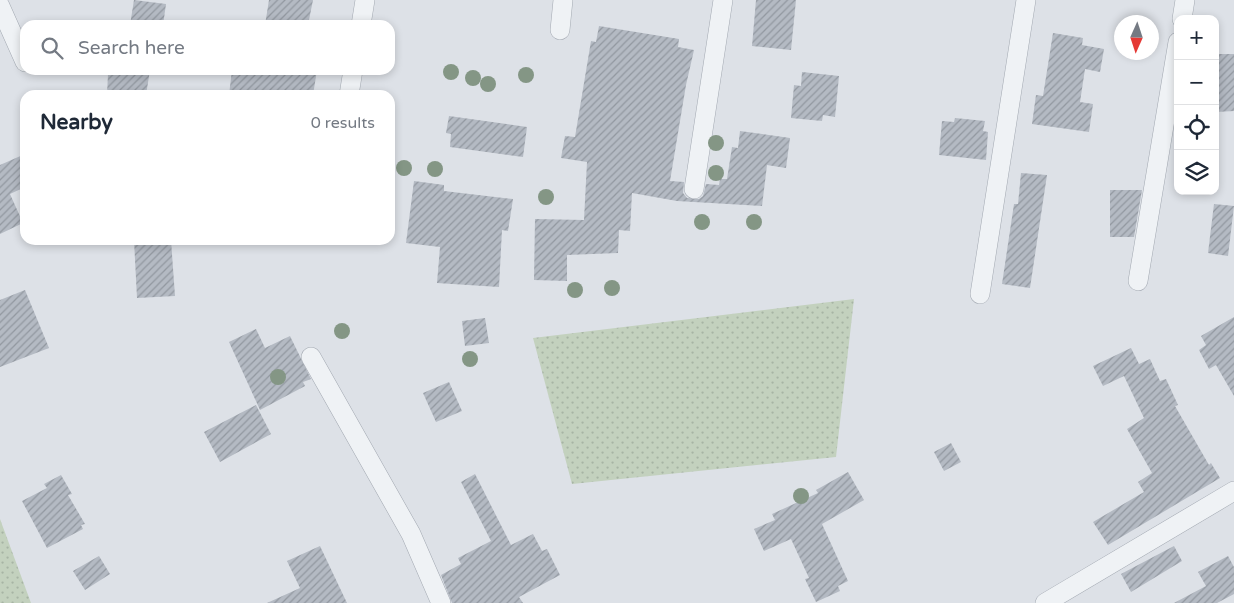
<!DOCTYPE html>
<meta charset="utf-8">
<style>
:root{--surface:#fff;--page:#f2f2f3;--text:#1f2937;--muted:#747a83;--line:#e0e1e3}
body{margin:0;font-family:"Varela Round",sans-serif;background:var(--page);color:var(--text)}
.controls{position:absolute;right:15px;top:15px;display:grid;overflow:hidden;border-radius:10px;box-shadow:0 2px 8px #0003}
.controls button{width:45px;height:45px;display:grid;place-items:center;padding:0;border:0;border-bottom:1px solid var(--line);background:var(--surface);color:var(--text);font:25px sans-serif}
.compass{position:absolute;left:1114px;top:15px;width:45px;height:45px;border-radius:50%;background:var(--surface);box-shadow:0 2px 8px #0003;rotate:183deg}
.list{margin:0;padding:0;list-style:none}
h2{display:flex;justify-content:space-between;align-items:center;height:65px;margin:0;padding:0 20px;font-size:21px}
h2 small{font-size:16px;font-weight:400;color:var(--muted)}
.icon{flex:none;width:28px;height:28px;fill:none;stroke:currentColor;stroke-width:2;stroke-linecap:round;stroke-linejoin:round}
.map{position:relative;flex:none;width:1234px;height:603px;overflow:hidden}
.search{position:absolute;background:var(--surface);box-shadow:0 2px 8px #0003;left:20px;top:20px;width:375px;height:55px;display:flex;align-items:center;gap:12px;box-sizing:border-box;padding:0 18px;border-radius:15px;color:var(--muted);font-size:19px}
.panel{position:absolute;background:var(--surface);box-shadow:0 2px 8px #0003;left:20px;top:90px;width:375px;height:155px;border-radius:15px}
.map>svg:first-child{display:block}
.grass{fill:url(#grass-dots)}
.building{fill:url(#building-hatch)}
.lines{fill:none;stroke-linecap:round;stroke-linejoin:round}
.street-casing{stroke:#a2a8b1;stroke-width:20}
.street{stroke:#eff2f5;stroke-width:19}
.tree{fill:#849685}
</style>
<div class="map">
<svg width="1234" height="603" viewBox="0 0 1234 603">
<defs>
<pattern id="grass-dots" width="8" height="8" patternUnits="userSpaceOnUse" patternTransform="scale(1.25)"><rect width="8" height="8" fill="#c3d1be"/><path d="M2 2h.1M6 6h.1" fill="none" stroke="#a7b4a4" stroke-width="1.8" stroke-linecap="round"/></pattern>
<pattern id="building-hatch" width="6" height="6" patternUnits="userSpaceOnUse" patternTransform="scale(1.25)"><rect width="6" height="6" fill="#b4bac3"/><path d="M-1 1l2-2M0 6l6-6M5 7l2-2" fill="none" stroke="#9298a0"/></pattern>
</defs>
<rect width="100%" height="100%" fill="#dde1e7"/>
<g class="grass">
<path d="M854,299L836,457L572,484L533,338Z"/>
<path d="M0,519L31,603H0Z"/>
</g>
<g class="building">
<path d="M134,0L166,4L163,25H130Z"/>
<path d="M269,0H313L308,25H265Z"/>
<path d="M756,0H796L791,50L752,46Z"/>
<path d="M599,26L679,39L678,47L694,50L686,85L670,181L684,182L683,193L687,198L699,199L703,196L706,184L719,185L720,179H727L732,147L738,148L740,131L790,138L786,168L767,165L762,206L677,201L632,193L630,231L619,230L618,253L567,255V281L534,280L535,219L584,220L587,162L561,158L565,136L575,137L591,41L596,42Z"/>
<path d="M1053,33L1083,38L1082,45L1104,49L1100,72L1085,69L1080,102L1093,104L1089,132L1032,124L1036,95L1043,96Z"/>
<path d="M1215,54H1234V111L1216,112L1219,92L1215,91Z"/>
<path d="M115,70H150L146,95H107L108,74Z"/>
<path d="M232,70H317L313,95H229Z"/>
<path d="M802,72L839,76L835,117L823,115L822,121L791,118L794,85L801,86Z"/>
<path d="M449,116L527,127L523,157L450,147L451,134L446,133Z"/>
<path d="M955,118L985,121L983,131L988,132L986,160L939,155L942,121L954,122Z"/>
<path d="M25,154V187L10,194L23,223L0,234V165Z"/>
<path d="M1021,173L1047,175L1030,288L1002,284L1014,204H1018Z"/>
<path d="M414,181L444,185V191L513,199L508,231L502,230L499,287L437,283L440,247L406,243Z"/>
<path d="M1110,190H1142L1134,237H1110Z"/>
<path d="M1214,204L1234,206L1228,256L1208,253Z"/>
<path d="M134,240H171L175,296L137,298Z"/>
<path d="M25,290L49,348L0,367V300Z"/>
<path d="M1234,317V396L1216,365L1209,369L1199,350L1206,345L1201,336Z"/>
<path d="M485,318L489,343L465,346L462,321Z"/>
<path d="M256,329L265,348L290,336L311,379L303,382L305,386L260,410L229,342Z"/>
<path d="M1131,348L1139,364L1150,359L1160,381L1166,379L1178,405L1175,406L1209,465L1211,463L1220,478L1108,545L1093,522L1144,492L1138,482L1152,473L1127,429L1144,418L1124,376L1103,386L1093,366Z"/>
<path d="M449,382L462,411L436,422L423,393Z"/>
<path d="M256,405L271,434L220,462L204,432Z"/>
<path d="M951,443L961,462L944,471L934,452Z"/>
<path d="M848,472L864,500L822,524L848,581L838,586L840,591L816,602L805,579L809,578L791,539L764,551L754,529L775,520L772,514L818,493L816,490Z"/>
<path d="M475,474L511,545L533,534L542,551L547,549L560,575L519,597L523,603H452L441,575L461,564L458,558L491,541L461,482Z"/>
<path d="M61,475L72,494L68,495L85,524L81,525L83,529L47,548L22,501L47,488L44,484Z"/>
<path d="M320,546L347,603H267L300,588L287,561Z"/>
<path d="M1174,546L1182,561L1131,592L1121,574Z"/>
<path d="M99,556L110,574L85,590L73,571Z"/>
<path d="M1228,556L1234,567V594L1217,603H1174L1206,586L1198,572Z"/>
</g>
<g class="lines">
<defs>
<g id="street">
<path d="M0,6L25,62"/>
<path d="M1182,19L1185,0"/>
<path d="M361,25L365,0"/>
<path d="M560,30L563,0"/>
<path d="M349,95L353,70"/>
<path d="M694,189L723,0"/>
<path d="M1138,281L1178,42"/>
<path d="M980,294L1026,0"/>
<path d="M311,357L411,534L441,603"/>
<path d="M1045,603L1234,491"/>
</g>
</defs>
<use href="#street" class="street-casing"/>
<use href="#street" class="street"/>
</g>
<g class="tree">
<circle cx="451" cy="72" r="8"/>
<circle cx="526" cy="75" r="8"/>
<circle cx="473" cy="78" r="8"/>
<circle cx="488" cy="84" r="8"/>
<circle cx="716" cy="143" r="8"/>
<circle cx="404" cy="168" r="8"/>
<circle cx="435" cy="169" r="8"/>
<circle cx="716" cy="173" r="8"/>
<circle cx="546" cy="197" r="8"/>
<circle cx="702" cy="222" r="8"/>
<circle cx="754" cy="222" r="8"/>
<circle cx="612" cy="288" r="8"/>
<circle cx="575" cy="290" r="8"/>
<circle cx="342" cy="331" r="8"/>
<circle cx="470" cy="359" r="8"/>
<circle cx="278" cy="377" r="8"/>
<circle cx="801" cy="496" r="8"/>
</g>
</svg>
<div class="controls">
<button>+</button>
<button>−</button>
<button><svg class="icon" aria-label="locate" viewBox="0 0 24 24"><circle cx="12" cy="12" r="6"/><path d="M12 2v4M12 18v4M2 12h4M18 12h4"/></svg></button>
<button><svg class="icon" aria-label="layers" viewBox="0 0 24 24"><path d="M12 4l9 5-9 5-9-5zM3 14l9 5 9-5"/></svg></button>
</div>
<svg class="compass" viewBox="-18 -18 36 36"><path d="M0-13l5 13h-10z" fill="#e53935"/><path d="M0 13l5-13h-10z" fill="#747a83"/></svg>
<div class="search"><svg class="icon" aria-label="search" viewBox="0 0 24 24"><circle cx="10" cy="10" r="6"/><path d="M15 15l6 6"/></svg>Search here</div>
<section class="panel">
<h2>Nearby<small>0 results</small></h2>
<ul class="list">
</ul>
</section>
</div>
